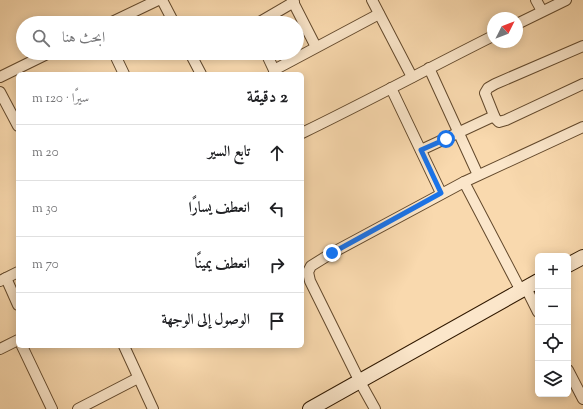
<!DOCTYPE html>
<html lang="ar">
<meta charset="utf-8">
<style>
:root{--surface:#fff;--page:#f6f6f6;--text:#202124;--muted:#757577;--line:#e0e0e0}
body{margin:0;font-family:"Sorts Mill Goudy",Amiri,serif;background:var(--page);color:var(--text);direction:rtl}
.controls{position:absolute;right:12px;bottom:12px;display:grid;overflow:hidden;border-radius:6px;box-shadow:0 2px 10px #0003}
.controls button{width:36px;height:36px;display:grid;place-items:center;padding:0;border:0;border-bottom:1px solid var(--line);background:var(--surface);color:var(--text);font:20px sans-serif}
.compass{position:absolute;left:487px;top:12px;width:36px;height:36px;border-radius:50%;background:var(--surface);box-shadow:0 2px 10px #0003;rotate:48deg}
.stop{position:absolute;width:12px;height:12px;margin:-9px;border:3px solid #1a73e8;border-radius:50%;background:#fff}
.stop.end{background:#1a73e8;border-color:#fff;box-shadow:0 1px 4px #0008}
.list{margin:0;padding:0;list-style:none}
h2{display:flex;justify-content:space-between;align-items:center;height:52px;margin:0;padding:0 16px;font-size:17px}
h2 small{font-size:13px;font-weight:400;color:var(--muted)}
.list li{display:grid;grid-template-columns:26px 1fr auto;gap:12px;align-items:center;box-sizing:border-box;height:56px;padding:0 16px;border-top:1px solid var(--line)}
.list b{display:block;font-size:15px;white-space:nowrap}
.list em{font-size:13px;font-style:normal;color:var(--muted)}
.icon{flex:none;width:22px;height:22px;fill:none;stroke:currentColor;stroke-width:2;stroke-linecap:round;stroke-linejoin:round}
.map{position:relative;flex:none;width:583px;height:409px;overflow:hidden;direction:ltr}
.search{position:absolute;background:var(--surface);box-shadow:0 2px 10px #0003;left:16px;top:16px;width:288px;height:44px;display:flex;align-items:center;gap:10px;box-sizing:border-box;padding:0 14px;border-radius:22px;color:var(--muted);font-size:15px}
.panel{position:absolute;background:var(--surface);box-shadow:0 2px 10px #0003;left:16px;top:72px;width:288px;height:276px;border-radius:6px;direction:rtl}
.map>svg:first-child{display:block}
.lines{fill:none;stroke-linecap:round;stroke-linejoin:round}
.street-casing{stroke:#63492c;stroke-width:12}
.secondary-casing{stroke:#311900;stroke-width:16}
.street{stroke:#fbe6ca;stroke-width:10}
.secondary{stroke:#fbe6ca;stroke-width:14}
.route{stroke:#1a73e8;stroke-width:5}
</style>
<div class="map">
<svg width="583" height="409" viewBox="0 0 583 409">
<rect width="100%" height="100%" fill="#f9d9ae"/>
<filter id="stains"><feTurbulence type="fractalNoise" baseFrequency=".005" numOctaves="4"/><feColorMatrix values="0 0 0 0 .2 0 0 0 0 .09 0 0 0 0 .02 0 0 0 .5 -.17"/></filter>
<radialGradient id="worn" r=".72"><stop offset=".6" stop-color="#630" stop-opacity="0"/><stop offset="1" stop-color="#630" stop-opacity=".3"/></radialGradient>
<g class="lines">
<defs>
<g id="street">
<path d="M162,0L174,23"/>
<path d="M292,0L316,47"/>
<path d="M372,0L412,77"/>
<path d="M536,0L542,11"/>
<path d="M110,23L158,0"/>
<path d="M258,23L294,2"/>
<path d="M517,24L566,0"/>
<path d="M583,46L495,84L488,88L485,93L495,118L499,122L506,120L583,84"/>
<path d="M114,53L124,74"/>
<path d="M190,53L201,74"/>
<path d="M266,53L274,70"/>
<path d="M429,68L478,175"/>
<path d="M276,74L274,70L379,14"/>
<path d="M0,77L49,53"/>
<path d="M391,88L441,193"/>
<path d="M0,92L18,126"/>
<path d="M302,133C366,102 429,68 493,36"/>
<path d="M421,150L494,116"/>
<path d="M464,182L521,291"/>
<path d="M6,278L18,305"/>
<path d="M0,281L18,272"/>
<path d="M526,288L538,312"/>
<path d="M22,346L52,409"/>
<path d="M124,346L153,409"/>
<path d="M0,349L18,340"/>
<path d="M568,370L583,399"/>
<path d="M78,409L138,378"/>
<path d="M375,409L360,382L310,281L308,272L311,266L332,253L464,182L583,127"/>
</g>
<g id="secondary">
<path d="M568,265L583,257"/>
<path d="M310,409L538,281"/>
</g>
</defs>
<use href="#street" class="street-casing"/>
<use href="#secondary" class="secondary-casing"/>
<use href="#street" class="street"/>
<use href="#secondary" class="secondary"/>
</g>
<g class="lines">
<path class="route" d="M332,253L441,193L421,150L446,139"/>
</g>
<rect width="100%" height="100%" filter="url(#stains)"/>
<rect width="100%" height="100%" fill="url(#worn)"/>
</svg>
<div class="controls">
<button>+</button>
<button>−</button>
<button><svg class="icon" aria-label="locate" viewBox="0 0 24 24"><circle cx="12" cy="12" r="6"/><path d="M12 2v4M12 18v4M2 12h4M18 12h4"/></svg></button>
<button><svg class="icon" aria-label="layers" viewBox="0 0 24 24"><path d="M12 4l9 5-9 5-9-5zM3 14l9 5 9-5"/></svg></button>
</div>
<svg class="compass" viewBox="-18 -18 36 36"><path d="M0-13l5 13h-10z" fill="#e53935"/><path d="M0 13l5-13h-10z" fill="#757577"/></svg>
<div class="stop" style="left:446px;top:139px"></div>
<div class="stop end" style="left:332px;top:253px"></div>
<div class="search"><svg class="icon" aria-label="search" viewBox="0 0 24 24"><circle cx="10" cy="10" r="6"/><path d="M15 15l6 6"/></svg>ابحث هنا</div>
<section class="panel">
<h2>2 دقيقة<small>سيرًا · 120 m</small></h2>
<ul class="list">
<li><svg class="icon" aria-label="ahead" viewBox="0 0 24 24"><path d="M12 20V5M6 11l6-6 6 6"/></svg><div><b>تابع السير</b></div><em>20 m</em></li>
<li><svg class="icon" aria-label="left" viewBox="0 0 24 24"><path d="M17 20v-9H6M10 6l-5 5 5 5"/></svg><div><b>انعطف يسارًا</b></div><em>30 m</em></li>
<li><svg class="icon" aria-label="right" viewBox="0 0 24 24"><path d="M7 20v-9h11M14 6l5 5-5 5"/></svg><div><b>انعطف يمينًا</b></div><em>70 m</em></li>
<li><svg class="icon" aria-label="arrive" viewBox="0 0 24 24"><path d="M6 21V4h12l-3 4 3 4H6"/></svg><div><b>الوصول إلى الوجهة</b></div></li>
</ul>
</section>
</div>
